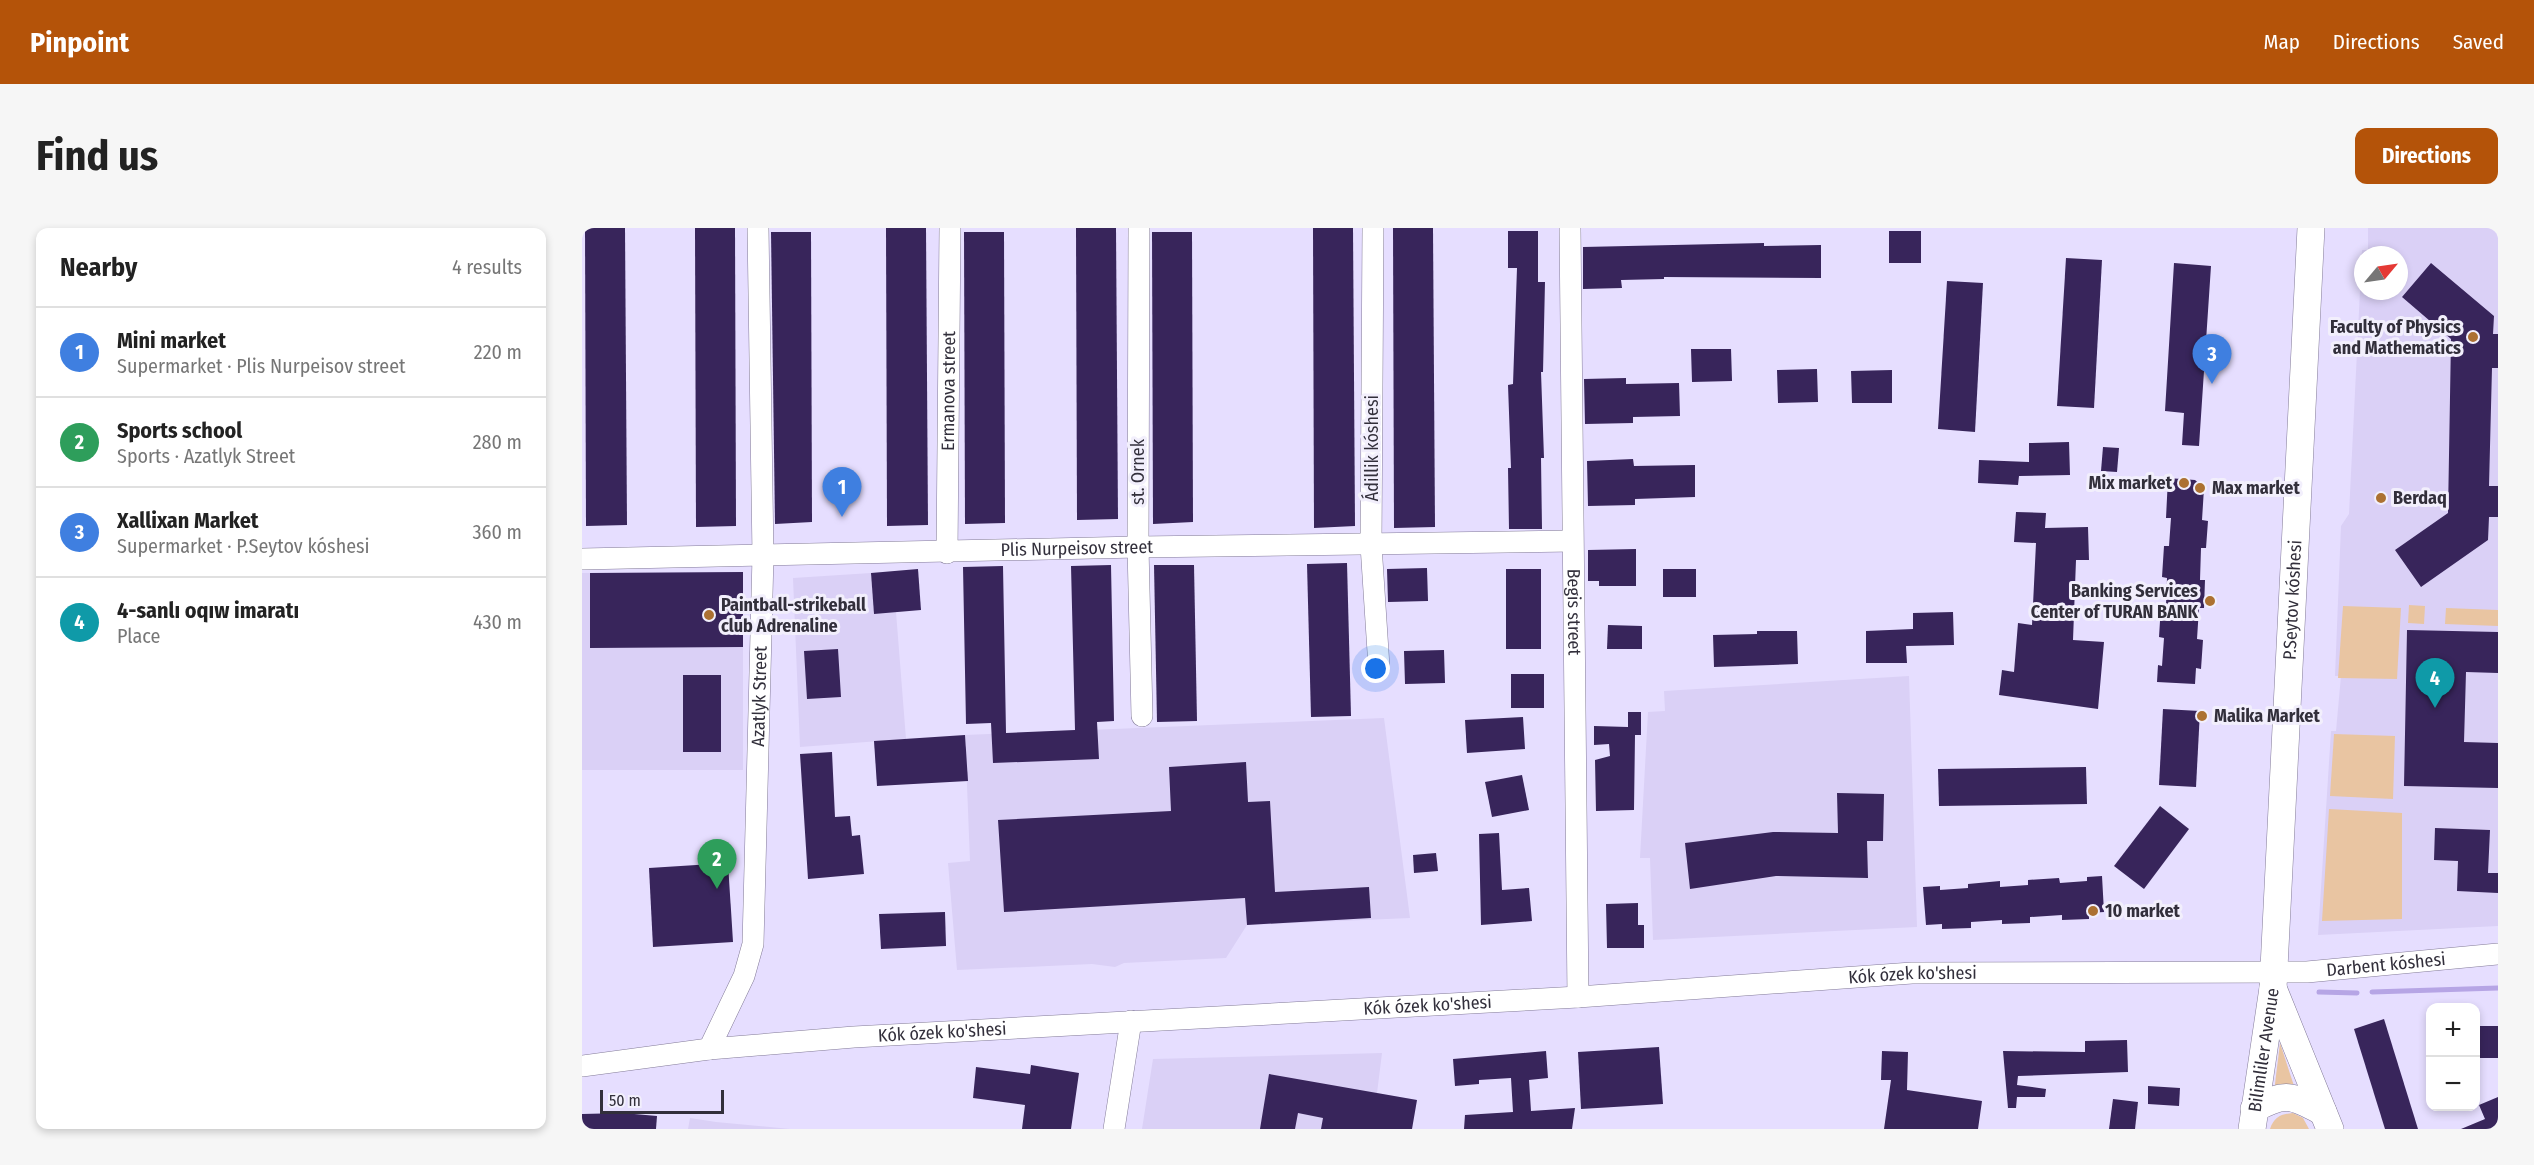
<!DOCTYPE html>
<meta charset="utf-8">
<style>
:root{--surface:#fff;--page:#f6f6f6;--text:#222;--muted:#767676;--line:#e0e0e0;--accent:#b45309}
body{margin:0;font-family:"Fira Sans Condensed",sans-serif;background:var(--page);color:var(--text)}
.controls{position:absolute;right:18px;bottom:18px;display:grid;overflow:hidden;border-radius:12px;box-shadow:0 3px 9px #0003}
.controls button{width:54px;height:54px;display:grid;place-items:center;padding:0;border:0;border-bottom:2px solid var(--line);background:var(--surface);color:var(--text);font:30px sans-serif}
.compass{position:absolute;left:1772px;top:18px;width:54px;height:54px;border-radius:50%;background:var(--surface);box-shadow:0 3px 9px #0003;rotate:61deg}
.scale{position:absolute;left:18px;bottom:15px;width:124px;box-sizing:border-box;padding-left:6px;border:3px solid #322f3b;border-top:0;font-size:16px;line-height:21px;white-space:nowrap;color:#322f3b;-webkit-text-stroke:4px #f2effc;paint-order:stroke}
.you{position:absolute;left:794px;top:441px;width:21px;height:21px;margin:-15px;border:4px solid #fff;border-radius:50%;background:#1a73e8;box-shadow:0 0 0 9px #1a73e833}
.badge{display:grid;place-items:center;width:39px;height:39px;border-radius:50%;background:var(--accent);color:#fff;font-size:20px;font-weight:700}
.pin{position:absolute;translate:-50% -50px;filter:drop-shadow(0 2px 3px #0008)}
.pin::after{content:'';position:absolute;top:32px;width:21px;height:18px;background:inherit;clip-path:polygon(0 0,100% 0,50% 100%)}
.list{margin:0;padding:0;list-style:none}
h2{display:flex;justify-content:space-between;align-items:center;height:78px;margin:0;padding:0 24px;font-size:26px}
h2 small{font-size:20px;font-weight:400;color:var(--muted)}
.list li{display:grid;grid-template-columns:39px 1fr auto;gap:18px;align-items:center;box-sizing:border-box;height:90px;padding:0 24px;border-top:2px solid var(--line)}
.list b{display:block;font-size:22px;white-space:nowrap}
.list p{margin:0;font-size:20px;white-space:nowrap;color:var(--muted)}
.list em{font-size:20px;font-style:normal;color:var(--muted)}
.map{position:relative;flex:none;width:1916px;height:901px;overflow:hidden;border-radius:12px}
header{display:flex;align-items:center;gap:36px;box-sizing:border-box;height:84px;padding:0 30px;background:var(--accent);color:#fff}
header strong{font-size:28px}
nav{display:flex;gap:33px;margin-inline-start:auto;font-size:21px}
.intro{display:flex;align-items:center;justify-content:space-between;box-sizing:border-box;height:144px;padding:0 36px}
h1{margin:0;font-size:42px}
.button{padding:15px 27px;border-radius:12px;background:var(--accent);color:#fff;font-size:21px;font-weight:700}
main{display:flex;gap:36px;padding:0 36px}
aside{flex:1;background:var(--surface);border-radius:12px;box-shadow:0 3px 9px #0003}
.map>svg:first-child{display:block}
.built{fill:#dad0f6;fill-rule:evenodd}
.green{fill:#e9c5a2}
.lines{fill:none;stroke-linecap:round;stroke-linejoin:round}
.stream{stroke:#b6a5e5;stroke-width:5}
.building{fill:#38255b}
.minor-casing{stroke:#837b98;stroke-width:22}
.major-casing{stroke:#837b98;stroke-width:28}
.minor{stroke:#fff;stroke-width:21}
.major{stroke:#fff;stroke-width:27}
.poi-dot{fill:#ac7132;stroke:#f2effc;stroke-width:2}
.labels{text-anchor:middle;stroke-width:6;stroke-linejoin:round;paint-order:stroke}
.poi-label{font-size:18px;font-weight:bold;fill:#322f3b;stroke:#f2effc;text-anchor:start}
.street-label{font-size:18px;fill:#322f3b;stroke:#f2effc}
</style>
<header>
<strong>Pinpoint</strong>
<nav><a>Map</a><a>Directions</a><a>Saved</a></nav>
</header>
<div class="intro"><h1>Find us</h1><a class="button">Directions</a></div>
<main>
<aside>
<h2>Nearby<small>4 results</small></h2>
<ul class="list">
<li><span class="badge" style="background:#3f7fe0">1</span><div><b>Mini market</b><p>Supermarket · Plis Nurpeisov street</p></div><em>220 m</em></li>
<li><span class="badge" style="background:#2e9e5b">2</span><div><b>Sports school</b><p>Sports · Azatlyk Street</p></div><em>280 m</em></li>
<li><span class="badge" style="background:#3f7fe0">3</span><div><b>Xallixan Market</b><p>Supermarket · P.Seytov kóshesi</p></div><em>360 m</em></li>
<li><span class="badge" style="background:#0f9aa8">4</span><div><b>4-sanlı oqıw imaratı</b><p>Place</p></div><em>430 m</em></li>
</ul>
</aside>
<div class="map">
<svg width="1916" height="901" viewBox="0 0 1916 901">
<rect width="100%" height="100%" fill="#e6deff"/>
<g class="built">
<path d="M1786,0H1916V698L1736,707L1749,503H1754L1759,448H1753L1759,298L1767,286L1780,22H1786ZM1781,27H1817V63H1781Z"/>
<path d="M161,344V542H0V345Z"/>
<path d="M289,345L292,385L314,384L324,511L218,519L211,350Z"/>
<path d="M1327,448L1335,699L1071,712L1068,630H1058L1066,484L1083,483L1082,463Z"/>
<path d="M802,490L828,690L665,697L644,730L542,735L533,739L510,736L375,742L366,635L388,633L383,507Z"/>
<path d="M800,825L795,865L835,872L830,901H560L571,831Z"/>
<path d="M108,890L134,894L208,901H106Z"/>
</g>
<g class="green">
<path d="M1827,377L1843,378L1842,396L1826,395Z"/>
<path d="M1761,378L1819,380L1815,451L1756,450Z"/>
<path d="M1864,380L1916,382V398L1863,396Z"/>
<path d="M1752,506L1813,508L1811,571L1748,568Z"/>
<path d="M1747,581L1820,585V691L1740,693Z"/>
<path d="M1698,815L1714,864H1692Z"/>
<path d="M1711,885L1721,890L1727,901H1688C1692,889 1699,886 1711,885Z"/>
</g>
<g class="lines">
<g class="stream">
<path d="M1737,764L1775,765"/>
<path d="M1790,764L1916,760"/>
</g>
</g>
<g class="building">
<path d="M3,0H43L45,297L4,298Z"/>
<path d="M113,0H153L154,298L114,299Z"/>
<path d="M304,0H344L346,297L305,298Z"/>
<path d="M494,0H534L536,291L495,292Z"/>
<path d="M731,0H771L773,298L732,300Z"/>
<path d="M811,0H851L853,299L812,300Z"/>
<path d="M926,3H956V54H963L961,144H959L962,230H959L960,301H927L926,240H929L926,157L931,156L935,40H926Z"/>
<rect x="1307" y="3" width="32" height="32"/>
<path d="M189,4H229L230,294L193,296Z"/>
<path d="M382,4H422L423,295L383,296Z"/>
<path d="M570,4H610L611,294L571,296Z"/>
<path d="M1182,15V18L1239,17V50L1082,49V51L1039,52L1040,60L1001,61V19Z"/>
<path d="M1484,30L1520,32L1512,180L1475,178Z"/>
<path d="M1592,35L1629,38L1617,218L1600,217L1602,185L1583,183Z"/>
<path d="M1849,35L1912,88L1911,106H1916V140H1910L1907,258H1916V289H1907L1906,312L1839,359L1813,322L1866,285L1869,111L1820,69Z"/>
<path d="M1365,53L1401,55L1393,204L1356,201Z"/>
<path d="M1109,121H1149L1150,153L1110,154Z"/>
<path d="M1235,141L1236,174L1196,175L1195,142Z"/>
<path d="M1310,142V175H1270L1269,143Z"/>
<path d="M1044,150V156L1097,155L1098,188L1051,189V195L1003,196L1002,151Z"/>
<path d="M1487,214L1488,247L1437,248L1436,257L1396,255L1397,232L1447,234V215Z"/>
<path d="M1521,219L1537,220L1535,244L1519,243Z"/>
<path d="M1051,231L1052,238L1113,237V269L1053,271V277L1006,278L1005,233Z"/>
<path d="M1586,250L1613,252L1622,260L1620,292L1626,293L1624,320H1619L1618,352H1623L1622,380H1617L1615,411L1621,412L1619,441L1614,440L1613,456L1575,454L1576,437L1580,438L1582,410L1577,409L1579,377H1584L1585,350L1580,349L1582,318H1587L1589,290H1584Z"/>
<path d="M1434,284L1464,285L1463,300L1506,299L1507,332H1494L1491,412L1522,414L1516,481L1417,467L1420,442L1432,444L1436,395L1450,397L1454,315L1432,314Z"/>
<path d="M1054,321V358H1017V353H1006V322Z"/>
<path d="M765,335L769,488L729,489L725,336Z"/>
<path d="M529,337L532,493L515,494L517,531L411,535L409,495L384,496L381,339L421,338L424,505L493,502L489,338Z"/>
<path d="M572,337H612L615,493L575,494Z"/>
<path d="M845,340L846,373L806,374L805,341Z"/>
<path d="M336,341L339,382L292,386L289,345Z"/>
<rect x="924" y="341" width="35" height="80"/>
<rect x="1081" y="341" width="33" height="28"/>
<path d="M161,344V419L8,420V345Z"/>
<path d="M1371,384L1372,417L1324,418L1325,435H1284V403L1331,401V385Z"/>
<path d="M1026,397L1060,398V421H1025Z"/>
<path d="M1825,402L1916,404V445L1884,444L1882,514L1916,515V560L1822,558Z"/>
<path d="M1175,403H1215L1216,436L1132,439L1131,407L1175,406Z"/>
<path d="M256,421L259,469L225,471L222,423Z"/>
<path d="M862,422L863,455L823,456L822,423Z"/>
<rect x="929" y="446" width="33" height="34"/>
<rect x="101" y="447" width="38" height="77"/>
<path d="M1581,481L1618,483L1614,559L1577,557Z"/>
<path d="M1046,484H1059V507H1053L1052,582L1014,583L1013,532L1028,528L1027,516L1012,517V498L1046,499Z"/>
<path d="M941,489L943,521L885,525L883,492Z"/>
<path d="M383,507L386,553L295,558L292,513Z"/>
<path d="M250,524L253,589L268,588L270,608L278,607L282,646L226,651L218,526Z"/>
<path d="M664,534L666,574L688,573L693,664L787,659L789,690L665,697L663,670L422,684L416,592L589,583L587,539Z"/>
<path d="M1504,539L1505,576L1357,578L1356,541Z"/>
<path d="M940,547L947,582L910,589L903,554Z"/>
<path d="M1255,565L1302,566L1301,613H1285L1286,650L1194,648L1108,661L1103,615L1191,604L1256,605Z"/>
<path d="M1578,578L1607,601L1562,661L1532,638Z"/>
<path d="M1853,600L1908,602L1906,645H1916V665L1875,663L1876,633L1852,632Z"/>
<path d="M917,605L920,662L947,660L950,693L899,697L897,606Z"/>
<path d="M854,625L856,643L832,645L831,627Z"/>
<path d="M146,635L151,714L71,719L67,640Z"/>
<path d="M1520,648L1522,684L1507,685V691L1480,692V687L1448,689V695L1420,696V692L1389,694V700L1360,701V696L1344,697L1341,659L1358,658V662L1386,660V656L1418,653V659L1446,657V652L1477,650L1478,655L1505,653V649Z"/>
<path d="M1056,675V697H1062V720H1025L1024,676Z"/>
<path d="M363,684L364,718L299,721L297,686Z"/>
<path d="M1802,791L1836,901H1803L1772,801Z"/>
<path d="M1896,798H1916V830H1898Z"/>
<path d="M1545,812L1546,844L1436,848L1435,857L1464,861L1463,869H1435L1434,880H1426L1421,823L1503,824V813Z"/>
<path d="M1077,819L1081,876L999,881L996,824Z"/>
<path d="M964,823L966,850L947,852L949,883L993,880L990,901H882L883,887L931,884L929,850L897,852V856L873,858L871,831Z"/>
<path d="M1300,823L1326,824L1325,862L1400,873L1396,901H1302L1309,852H1299Z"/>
<path d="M449,837L497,845L489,901H440L443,877L391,870L394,839L448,846Z"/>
<path d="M687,846L835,872L830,901H739L741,890L716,885L713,901H678Z"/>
<path d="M1566,858L1598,860L1597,878L1566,876Z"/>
<path d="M1916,869V901H1879L1903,891L1897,877Z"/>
<path d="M1531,871L1556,874L1553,901H1527Z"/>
<path d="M41,885L75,888L74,901H0V886Z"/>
</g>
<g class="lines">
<defs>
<g id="minor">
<path d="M557,0L556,319L560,488"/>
<path d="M791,0L789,317L797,439"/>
<path id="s1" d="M988,0L996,769"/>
<path id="s2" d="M365,325L368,0"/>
<path id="s3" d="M0,331L556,319L990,313"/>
<path id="s4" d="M127,821L162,748L171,716L181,328L176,0"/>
<path id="s5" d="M0,838L127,821L272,809L996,769L1330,745L1725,744L1916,726"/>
<path d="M532,901L549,793"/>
</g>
<g id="major">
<path d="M1691,760L1748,901"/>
<path d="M1672,881C1704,863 1711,868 1741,884"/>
<path id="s6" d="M1670,901L1691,760L1729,0"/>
</g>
</defs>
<use href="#minor" class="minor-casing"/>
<use href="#major" class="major-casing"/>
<use href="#minor" class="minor"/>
<use href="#major" class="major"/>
</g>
<g class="poi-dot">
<circle cx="1891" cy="109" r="6"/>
<circle cx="1602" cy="255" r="6"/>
<circle cx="1618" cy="260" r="6"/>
<circle cx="1799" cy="270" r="6"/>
<circle cx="1628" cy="373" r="6"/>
<circle cx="127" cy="387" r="6"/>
<circle cx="1620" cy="488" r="6"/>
<circle cx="1511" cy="683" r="6"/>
</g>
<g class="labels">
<g class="poi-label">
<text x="1879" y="105" text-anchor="end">Faculty of Physics<tspan x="1879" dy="21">and Mathematics</tspan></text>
<text x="1590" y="261" text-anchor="end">Mix market</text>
<text x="1630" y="266">Max market</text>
<text x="1811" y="276">Berdaq</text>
<text x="1616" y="369" text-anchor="end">Banking Services<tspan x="1616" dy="21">Center of TURAN BANK</tspan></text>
<text x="139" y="383">Paintball-strikeball<tspan x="139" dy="21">club Adrenaline</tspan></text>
<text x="1632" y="494">Malika Market</text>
<text x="1523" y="689">10 market</text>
</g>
<g class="street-label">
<text dy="6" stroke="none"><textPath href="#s2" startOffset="162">Ermanova street</textPath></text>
<text transform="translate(790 220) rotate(-90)" y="6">Ádillik kóshesi</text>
<text transform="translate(556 244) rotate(-90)" y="6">st. Ornek</text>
<text dy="6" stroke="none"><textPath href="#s3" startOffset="495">Plis Nurpeisov street</textPath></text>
<text dy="6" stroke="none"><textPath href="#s6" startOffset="531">P.Seytov kóshesi</textPath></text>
<text dy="6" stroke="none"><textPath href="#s1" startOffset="384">Begis street</textPath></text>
<text dy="6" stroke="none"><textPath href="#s4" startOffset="362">Azatlyk Street</textPath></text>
<text dy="6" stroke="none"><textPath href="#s5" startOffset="1808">Darbent kóshesi</textPath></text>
<text dy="6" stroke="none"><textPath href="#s5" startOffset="1334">Kók ózek ko'shesi</textPath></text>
<text dy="6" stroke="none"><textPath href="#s5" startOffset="848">Kók ózek ko'shesi</textPath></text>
<text dy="6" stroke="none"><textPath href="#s5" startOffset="362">Kók ózek ko'shesi</textPath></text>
<text dy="6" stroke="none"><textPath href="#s6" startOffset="80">Bilimliler Avenue</textPath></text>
</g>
</g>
</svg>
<div class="controls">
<button>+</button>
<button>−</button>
</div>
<svg class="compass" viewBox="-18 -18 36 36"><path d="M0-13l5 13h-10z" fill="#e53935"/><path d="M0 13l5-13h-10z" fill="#767676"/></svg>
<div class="scale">50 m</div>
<div class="you"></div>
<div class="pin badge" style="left:260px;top:289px;background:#3f7fe0">1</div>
<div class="pin badge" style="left:135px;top:661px;background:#2e9e5b">2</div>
<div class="pin badge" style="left:1630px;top:156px;background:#3f7fe0">3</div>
<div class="pin badge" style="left:1853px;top:480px;background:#0f9aa8">4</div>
</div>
</main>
